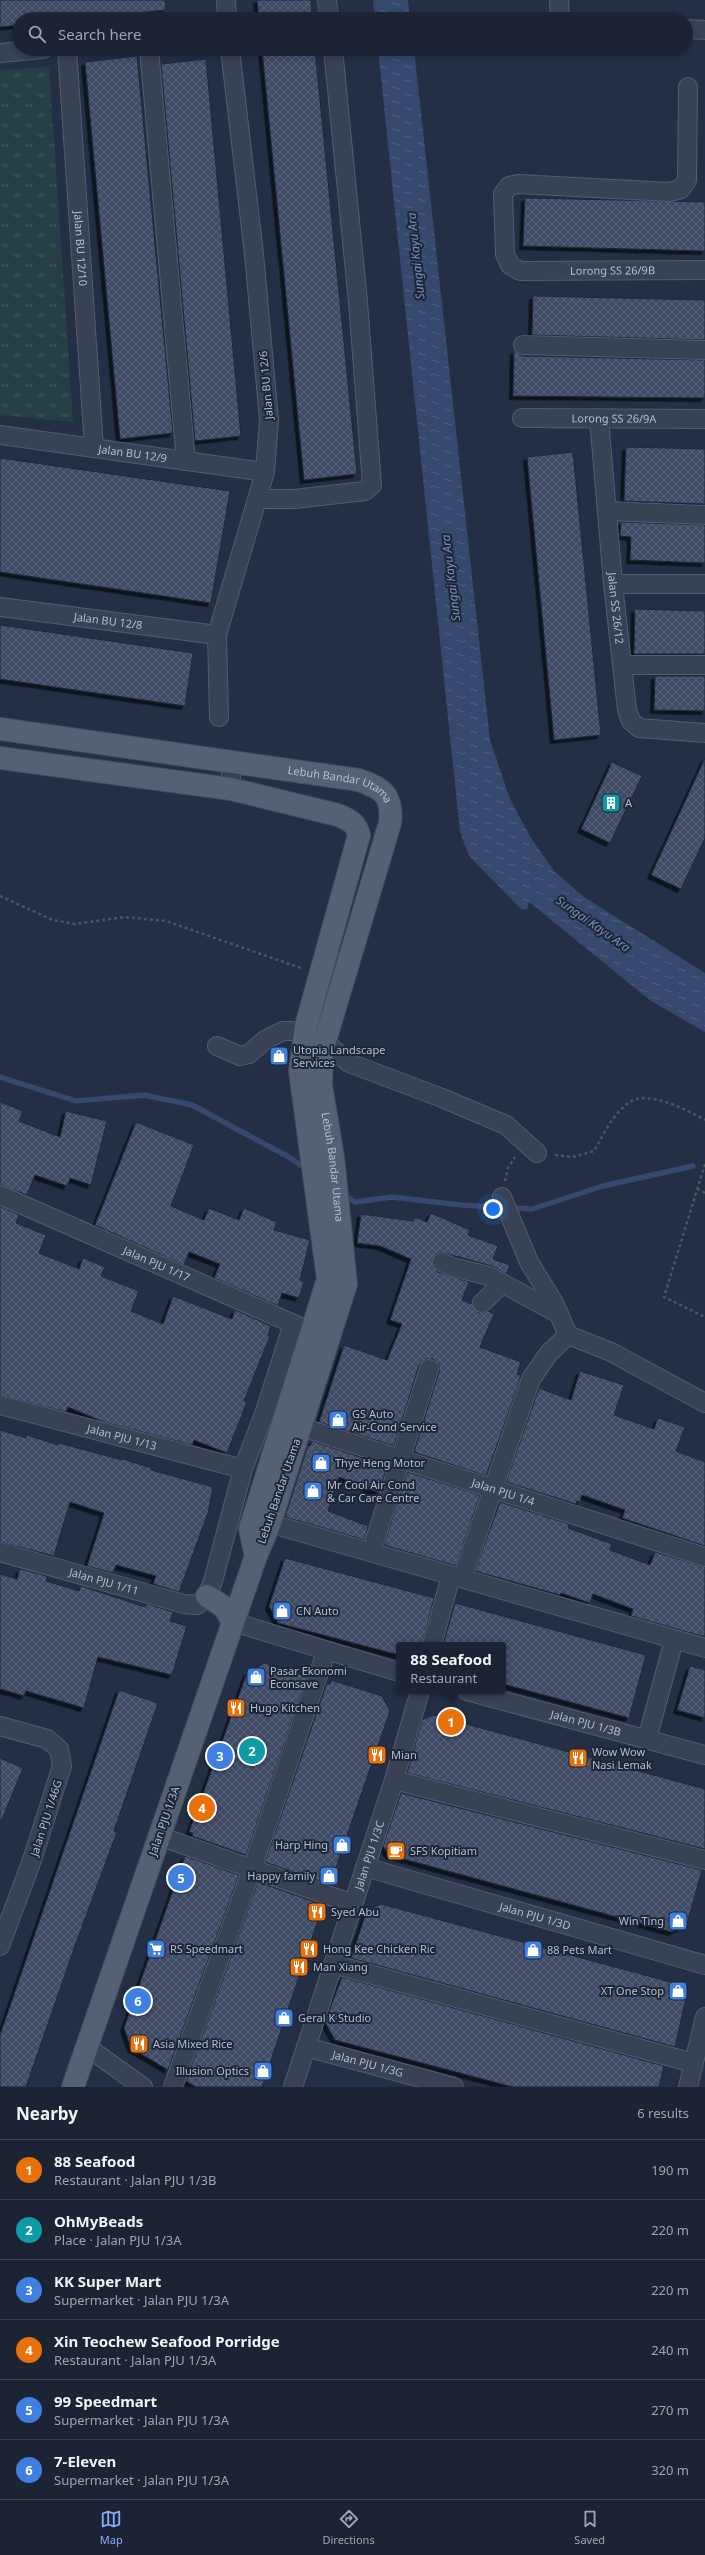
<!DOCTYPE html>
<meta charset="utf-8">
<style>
:root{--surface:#1b2334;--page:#282f40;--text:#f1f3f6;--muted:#a0a4ac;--line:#39404f;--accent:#89adff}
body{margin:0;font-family:"Noto Sans",sans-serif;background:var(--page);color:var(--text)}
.you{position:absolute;left:493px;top:1209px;width:14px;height:14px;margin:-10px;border:3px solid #fff;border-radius:50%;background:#1a73e8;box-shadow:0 0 0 6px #1a73e833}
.badge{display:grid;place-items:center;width:26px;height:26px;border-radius:50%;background:var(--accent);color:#fff;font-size:13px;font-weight:700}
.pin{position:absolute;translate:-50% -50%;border:2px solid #fff;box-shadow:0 1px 4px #0006}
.popup{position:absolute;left:396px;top:1642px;width:110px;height:52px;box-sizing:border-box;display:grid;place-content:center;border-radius:4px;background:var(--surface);filter:drop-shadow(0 1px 3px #0005);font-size:13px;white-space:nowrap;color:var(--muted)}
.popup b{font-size:15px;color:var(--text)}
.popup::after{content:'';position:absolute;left:50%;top:100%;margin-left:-8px;border:8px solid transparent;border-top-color:var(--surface)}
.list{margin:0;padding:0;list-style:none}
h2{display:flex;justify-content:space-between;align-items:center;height:52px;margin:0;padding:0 16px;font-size:17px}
h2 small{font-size:13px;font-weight:400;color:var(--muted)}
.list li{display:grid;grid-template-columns:26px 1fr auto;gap:12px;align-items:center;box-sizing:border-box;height:60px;padding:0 16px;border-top:1px solid var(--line)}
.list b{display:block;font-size:15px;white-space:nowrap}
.list p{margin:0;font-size:13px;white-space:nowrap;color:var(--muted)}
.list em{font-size:13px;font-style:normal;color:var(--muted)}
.icon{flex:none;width:22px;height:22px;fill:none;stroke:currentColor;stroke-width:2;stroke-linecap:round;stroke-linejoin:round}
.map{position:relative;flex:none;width:705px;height:2087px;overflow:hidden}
.search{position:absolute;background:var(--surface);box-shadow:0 2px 6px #0003;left:12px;right:12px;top:12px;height:44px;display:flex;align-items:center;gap:10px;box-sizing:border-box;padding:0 14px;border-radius:22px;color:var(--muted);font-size:15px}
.sheet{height:412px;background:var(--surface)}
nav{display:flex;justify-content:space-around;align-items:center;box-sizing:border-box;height:56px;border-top:1px solid var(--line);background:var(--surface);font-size:11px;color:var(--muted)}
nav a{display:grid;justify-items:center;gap:2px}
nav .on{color:var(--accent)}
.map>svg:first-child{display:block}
.park{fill:url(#park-tufts)}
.water{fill:url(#water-ripples)}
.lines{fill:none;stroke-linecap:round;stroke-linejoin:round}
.stream{stroke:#36486d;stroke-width:5.5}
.building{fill:url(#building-cross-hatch);stroke:#1f283b;filter:url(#shadow)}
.minor-casing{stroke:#545c6e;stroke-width:20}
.major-casing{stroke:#424a5d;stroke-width:24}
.path{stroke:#445c61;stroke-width:2.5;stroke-dasharray:3 3;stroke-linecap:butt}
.minor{stroke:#384254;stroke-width:18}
.major{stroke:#566074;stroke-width:22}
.labels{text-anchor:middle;stroke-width:4;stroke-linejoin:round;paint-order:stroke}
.street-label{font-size:11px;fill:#b6bdcd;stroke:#1d2639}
.poi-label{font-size:11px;fill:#b6bdcd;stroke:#1d2639;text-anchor:start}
.water-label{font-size:12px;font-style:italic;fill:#7b8fb8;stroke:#1d2639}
</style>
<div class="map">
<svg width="705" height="2087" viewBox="0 0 705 2087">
<defs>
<pattern id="park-tufts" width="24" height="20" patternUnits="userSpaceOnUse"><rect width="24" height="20" fill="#263f45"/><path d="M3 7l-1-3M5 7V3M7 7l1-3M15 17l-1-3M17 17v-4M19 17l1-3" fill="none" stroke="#43595f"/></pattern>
<pattern id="water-ripples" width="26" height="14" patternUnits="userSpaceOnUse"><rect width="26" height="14" fill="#36486d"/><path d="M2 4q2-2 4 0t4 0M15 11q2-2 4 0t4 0" fill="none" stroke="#516081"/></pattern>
<pattern id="building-cross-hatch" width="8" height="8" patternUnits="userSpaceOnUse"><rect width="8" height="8" fill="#404b65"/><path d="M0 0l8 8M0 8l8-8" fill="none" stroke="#59637a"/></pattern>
<filter id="shadow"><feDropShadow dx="-3.5" dy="3.5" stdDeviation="0" flood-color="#0009"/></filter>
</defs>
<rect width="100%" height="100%" fill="#242f45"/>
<path class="park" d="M49,67L73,422L0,415V70Z"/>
<g class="water">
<path d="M373,0H408L410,19H375Z"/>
<path d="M378,49H414L490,740L510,799L531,838L554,871L584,897L705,973V1032L651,1001L529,902L527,910L521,909L469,856L460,832Z"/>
</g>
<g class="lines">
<g class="stream">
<path d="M0,1077L76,1101L144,1095L192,1105L287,1156L308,1170"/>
<path d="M343,1194L355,1202L392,1197L461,1205L532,1209L603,1186L693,1166"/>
</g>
</g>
<g class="building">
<path d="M0,0H165L166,10L78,19H19V25L0,27Z"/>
<path d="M257,0H311L312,19H259Z"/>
<path d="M262,49H315L357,474L304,480Z"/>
<path d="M137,56L173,433L120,439L85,62Z"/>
<path d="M206,59L241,436L195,441L161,64Z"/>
<path d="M525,198L705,202V251L523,246Z"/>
<path d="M533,296L705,300V340L532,335Z"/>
<path d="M514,350L523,356L705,360V398L513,396Z"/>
<path d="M626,447L705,449V504L624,501Z"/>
<path d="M573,452L601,735L554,740L527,457Z"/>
<path d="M0,458L230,491L211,603L0,572Z"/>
<path d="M621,522L705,525V563L630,560L631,537L620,536Z"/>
<path d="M635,609L705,611V654H634Z"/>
<path d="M0,625L193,653L185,706L0,679Z"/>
<path d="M655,676H705V711L654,710Z"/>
<path d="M705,758V838L681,889L651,875Z"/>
<path d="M612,762L642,776L610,843L581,829Z"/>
<path d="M0,1102L23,1111L19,1121L60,1137L66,1111L107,1121L91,1185L70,1178L67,1186L35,1175L27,1195L0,1185Z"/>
<path d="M136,1122L194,1145L171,1206L204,1220L209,1208L239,1220L244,1208L277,1222L274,1230L310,1240L300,1280L304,1282L299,1298L282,1293L278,1306L214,1278L220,1264L189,1252L184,1265L95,1225Z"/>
<path d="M0,1206L19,1215L16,1223L46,1235L39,1253L79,1269L83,1258L105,1267L101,1276L139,1291L131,1311L163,1324L173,1296L232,1319L235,1310L271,1326L268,1335L270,1336L244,1401L247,1402L227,1453L194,1440L192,1445L104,1422L68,1407L66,1412L0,1395Z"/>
<path d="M431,1213L470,1230L468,1235L498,1246L493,1259L510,1265L506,1274L492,1266L441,1252L436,1254L432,1263L438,1272L469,1282L462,1300L472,1304L479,1313L488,1311L494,1314L480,1347L521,1362L517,1374L520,1375V1380L486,1476L414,1452L439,1372V1366L433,1359H426L419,1365L394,1446L319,1422L344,1345L387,1360L402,1324L390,1320L411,1259L380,1246L357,1243L361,1214L413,1221L415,1217L427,1222Z"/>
<path d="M580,1371L624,1385L614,1415L654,1429L658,1418L685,1427L676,1451L705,1462V1546L622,1518L625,1510L582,1495L580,1502L577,1501L576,1504L506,1482L539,1388L571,1400Z"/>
<path d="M0,1430L26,1438L27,1435L58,1445L59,1443L122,1460L123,1459L151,1468V1470L213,1487L208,1513L179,1592L153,1584L156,1576L116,1565L113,1573L87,1566L104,1513L70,1502L54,1556L0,1542Z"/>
<path d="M312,1441L387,1466L379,1493L339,1477L328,1511L368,1526L365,1540L285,1517L308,1445L310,1446Z"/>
<path d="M407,1472L480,1495L456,1566L384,1545Z"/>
<path d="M500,1502L569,1524L568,1528L612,1544L610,1550L650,1565L655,1552L705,1567V1637L631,1616L633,1609L593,1594L590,1603L561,1593L560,1595L475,1571Z"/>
<path d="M285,1558L434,1598L422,1645H399V1655L278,1623L269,1606Z"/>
<path d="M20,1569L47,1576L46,1581L79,1591L81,1586L145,1607L147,1604L173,1612L170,1621L187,1626L172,1675L98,1657L84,1708L26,1691L24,1696L0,1689V1574L17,1579Z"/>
<path d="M455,1603L646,1655L629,1718L503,1684V1645H443Z"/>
<path d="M265,1663L307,1677L246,1855L192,1836L193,1833L189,1832L247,1673Z"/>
<path d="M690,1666L705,1670V1718L677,1710Z"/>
<path d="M331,1680L382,1696L390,1711L330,1885L265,1862L327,1683L330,1684Z"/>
<path d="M119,1690L158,1703L114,1831L117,1832L76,1943L26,2087H0V2035Z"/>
<path d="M433,1715L705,1789V1849L407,1773L422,1720Z"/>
<path d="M0,1758L23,1768L1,1822H0Z"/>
<path d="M401,1793L702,1870L687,1924L672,1932L389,1855L383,1846Z"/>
<path d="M185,1856L239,1875L168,2070L131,2048L124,2028Z"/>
<path d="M258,1882L323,1905L262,2087H196L186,2081Z"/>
<path d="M381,1904L678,1984L686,1998L675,2047L351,1958L367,1910Z"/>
<path d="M342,1977L664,2066L659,2087H513L335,2040L325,2022Z"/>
</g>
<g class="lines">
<defs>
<g id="minor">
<path d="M226,0L227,19"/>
<path d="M327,0L329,19"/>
<path d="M559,0L560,19"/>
<path d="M686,29L705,30"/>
<path id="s1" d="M67,49L94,447"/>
<path d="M149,49L186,461"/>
<path d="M0,53L43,49"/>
<path id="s2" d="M688,87L687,180L681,189L670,192L518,184L509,186L503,194L505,254L510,265L520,271L705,270"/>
<path d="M523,345L705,350"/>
<path id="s3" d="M522,418L705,419"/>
<path id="s4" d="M599,418L613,584L627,710L631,721L639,728L705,733"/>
<path id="s5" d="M0,435L265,472"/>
<path d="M258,499H294L365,491L372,485L358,302L333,49"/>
<path d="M607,511L705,515"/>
<path d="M613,584H705"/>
<path id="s6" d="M0,607L217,635"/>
<path d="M622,665H705"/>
<path d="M219,717L217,635L265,472L269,420L254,254L230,49"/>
<path d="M231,763V789"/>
<path d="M217,1046L240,1056L249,1054L265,1040L283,1031H293L325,1042L349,1063L442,1098L506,1125L537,1153"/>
<path id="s7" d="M0,1195L305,1329"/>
<path d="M502,1197L529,1262L554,1303L568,1335L611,1352L705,1403"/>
<path d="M442,1262L453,1267L489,1276L559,1314"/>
<path d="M482,1303L502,1284"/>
<path id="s8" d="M0,1405L243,1469"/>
<path id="s9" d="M289,1423L705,1557"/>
<path d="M258,1520L705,1648"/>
<path d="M375,1540L429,1369"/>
<path id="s10" d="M0,1552L184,1604L197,1605L207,1596L213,1581L243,1469L264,1414L293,1324"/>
<path d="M466,1567L531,1379L549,1353L568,1335"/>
<path d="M233,1622L399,1672"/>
<path d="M432,1645L451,1576"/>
<path id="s11" d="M467,1691L705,1755"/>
<path d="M0,1726L47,1739L59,1749L62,1766L32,1860L0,1946"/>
<path d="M647,1739L674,1640"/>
<path d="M394,1780L705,1860"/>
<path d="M159,1836L353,1904"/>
<path id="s12" d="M365,1867L705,1965"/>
<path d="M333,1964L693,2063"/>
<path d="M87,2047L143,2087"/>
<path id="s13" d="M306,2047L454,2087"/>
<path d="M173,2087L252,1869L326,1652"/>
<path id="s14" d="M293,2087L394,1780L420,1691"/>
<path d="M688,2087L705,2017"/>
</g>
<g id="major">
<path id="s15" d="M0,729L359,780C383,789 393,795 390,823L322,1051L321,1085L333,1157L346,1284L270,1523L256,1556L73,2087"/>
<path d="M0,758L231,789L338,815C350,820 356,823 359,835L306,1026L300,1071L328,1279L250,1529L256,1556"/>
<path d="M207,1596L224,1607L233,1622"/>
</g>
</defs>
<use href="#minor" class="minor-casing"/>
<use href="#major" class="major-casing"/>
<g class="path">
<path d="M0,896L53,920L75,924L124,917L166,921L301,968"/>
<path d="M555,1155L573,1157L594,1151C604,1134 613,1113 630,1102C647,1089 689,1111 705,1120"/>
<path d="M705,1164L664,1297L705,1317"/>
<path d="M505,1181L508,1168L515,1157"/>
<path d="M697,1189L705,1193"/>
</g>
<use href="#minor" class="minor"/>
<use href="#major" class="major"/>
</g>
<defs>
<symbol id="building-square" viewBox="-11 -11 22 22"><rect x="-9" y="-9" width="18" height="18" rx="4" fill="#0f9aa8" stroke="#1d2639"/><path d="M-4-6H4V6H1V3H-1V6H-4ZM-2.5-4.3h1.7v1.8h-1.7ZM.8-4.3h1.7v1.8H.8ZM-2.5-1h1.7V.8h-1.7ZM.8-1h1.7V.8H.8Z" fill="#fff"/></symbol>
<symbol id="shop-square" viewBox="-11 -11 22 22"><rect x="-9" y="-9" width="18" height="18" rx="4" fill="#3f7fe0" stroke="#1d2639"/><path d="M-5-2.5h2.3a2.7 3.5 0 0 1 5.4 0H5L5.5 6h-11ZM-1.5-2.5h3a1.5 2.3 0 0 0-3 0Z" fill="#fff"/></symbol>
<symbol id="restaurant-square" viewBox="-11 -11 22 22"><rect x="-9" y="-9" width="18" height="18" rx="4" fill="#e8710a" stroke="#1d2639"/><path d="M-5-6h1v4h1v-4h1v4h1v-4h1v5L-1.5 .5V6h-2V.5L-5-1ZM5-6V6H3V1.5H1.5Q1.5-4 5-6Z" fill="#fff"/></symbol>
<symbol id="cafe-square" viewBox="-11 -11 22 22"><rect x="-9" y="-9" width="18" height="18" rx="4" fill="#e8710a" stroke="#1d2639"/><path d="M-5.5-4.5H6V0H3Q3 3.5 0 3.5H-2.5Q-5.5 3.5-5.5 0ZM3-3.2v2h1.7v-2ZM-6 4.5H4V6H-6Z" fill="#fff"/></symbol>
<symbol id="supermarket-square" viewBox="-11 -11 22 22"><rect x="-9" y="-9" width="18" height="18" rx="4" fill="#3f7fe0" stroke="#1d2639"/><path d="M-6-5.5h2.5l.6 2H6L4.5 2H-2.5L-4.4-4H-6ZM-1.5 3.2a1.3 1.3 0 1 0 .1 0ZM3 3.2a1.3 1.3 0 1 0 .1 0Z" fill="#fff"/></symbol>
</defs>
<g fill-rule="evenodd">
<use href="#building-square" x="600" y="792" width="22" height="22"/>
<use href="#shop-square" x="268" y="1045" width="22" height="22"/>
<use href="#shop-square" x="327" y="1409" width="22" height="22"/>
<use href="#shop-square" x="310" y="1452" width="22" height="22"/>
<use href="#shop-square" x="302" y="1480" width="22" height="22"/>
<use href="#shop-square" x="271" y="1600" width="22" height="22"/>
<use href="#shop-square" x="245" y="1666" width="22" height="22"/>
<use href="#restaurant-square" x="225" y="1697" width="22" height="22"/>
<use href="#restaurant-square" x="366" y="1744" width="22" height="22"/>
<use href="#restaurant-square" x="567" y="1747" width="22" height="22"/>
<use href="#shop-square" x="331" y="1834" width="22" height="22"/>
<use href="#cafe-square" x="385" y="1840" width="22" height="22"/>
<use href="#shop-square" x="318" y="1865" width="22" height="22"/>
<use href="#restaurant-square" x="306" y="1901" width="22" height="22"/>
<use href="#shop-square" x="667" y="1910" width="22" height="22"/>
<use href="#supermarket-square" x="145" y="1938" width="22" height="22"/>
<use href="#restaurant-square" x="298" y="1938" width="22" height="22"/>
<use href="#shop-square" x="522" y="1939" width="22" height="22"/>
<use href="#restaurant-square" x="288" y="1956" width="22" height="22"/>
<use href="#shop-square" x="667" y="1980" width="22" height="22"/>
<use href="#shop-square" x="273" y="2007" width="22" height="22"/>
<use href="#restaurant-square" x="128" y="2033" width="22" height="22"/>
<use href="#shop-square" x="252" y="2060" width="22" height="22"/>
</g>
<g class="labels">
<g class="street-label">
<text dy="4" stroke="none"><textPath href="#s1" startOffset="200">Jalan BU 12/10</textPath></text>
<text dy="4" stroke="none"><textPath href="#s2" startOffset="463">Lorong SS 26/9B</textPath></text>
<text transform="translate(266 385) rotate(-95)" y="4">Jalan BU 12/6</text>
<text dy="4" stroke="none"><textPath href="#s3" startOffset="92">Lorong SS 26/9A</textPath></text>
<text dy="4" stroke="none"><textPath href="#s5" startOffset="134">Jalan BU 12/9</textPath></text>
<text dy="4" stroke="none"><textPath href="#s4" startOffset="191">Jalan SS 26/12</textPath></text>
<text dy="4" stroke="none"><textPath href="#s6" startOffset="109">Jalan BU 12/8</textPath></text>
<text dy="4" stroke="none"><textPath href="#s15" startOffset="346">Lebuh Bandar Utama</textPath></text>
<text dy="4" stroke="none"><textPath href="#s15" startOffset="777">Lebuh Bandar Utama</textPath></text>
<text dy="4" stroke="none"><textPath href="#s7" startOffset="171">Jalan PJU 1/17</textPath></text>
<text dy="4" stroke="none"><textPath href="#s8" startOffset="126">Jalan PJU 1/13</textPath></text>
<text transform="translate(279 1491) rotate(-71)" y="4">Lebuh Bandar Utama</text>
<text dy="4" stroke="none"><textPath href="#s9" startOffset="225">Jalan PJU 1/4</textPath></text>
<text dy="4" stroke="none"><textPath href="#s10" startOffset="108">Jalan PJU 1/11</textPath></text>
<text dy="4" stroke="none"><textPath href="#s11" startOffset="123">Jalan PJU 1/3B</textPath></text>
<text transform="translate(46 1818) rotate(-72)" y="4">Jalan PJU 1/46G</text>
<text transform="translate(164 1821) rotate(-71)" y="4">Jalan PJU 1/3A</text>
<text dy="4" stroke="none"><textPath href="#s14" startOffset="244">Jalan PJU 1/3C</textPath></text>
<text dy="4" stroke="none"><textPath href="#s12" startOffset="177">Jalan PJU 1/3D</textPath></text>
<text dy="4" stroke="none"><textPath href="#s13" startOffset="64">Jalan PJU 1/3G</textPath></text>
</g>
<g class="poi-label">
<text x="625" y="807">A</text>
<text x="293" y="1054">Utopia Landscape<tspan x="293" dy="13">Services</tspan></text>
<text x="352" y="1418">GS Auto<tspan x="352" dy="13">Air-Cond Service</tspan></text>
<text x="335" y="1467">Thye Heng Motor</text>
<text x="327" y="1489">Mr Cool Air Cond<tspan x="327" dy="13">&amp; Car Care Centre</tspan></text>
<text x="296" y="1615">CN Auto</text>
<text x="270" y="1675">Pasar Ekonomi<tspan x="270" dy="13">Econsave</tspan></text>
<text x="250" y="1712">Hugo Kitchen</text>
<text x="592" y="1756">Wow Wow<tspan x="592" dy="13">Nasi Lemak</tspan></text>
<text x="391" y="1759">Mian</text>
<text x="328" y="1849" text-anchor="end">Harp Hing</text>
<text x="410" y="1855">SFS Kopitiam</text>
<text x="315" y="1880" text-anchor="end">Happy family</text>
<text x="331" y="1916">Syed Abu</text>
<text x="664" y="1925" text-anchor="end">Win Ting</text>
<text x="170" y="1953">RS Speedmart</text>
<text x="323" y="1953">Hong Kee Chicken Ric</text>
<text x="547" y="1954">88 Pets Mart</text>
<text x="313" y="1971">Man Xiang</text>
<text x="664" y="1995" text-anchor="end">XT One Stop</text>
<text x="298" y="2022">Geral K Studio</text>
<text x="153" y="2048">Asia Mixed Rice</text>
<text x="249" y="2075" text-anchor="end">Illusion Optics</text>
</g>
<g class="water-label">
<text transform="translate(416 256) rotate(-96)" y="4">Sungai Kayu Ara</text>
<text transform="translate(451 578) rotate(-97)" y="4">Sungai Kayu Ara</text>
<text transform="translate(593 924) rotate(35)" y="4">Sungai Kayu Ara</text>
</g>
</g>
</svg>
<div class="you"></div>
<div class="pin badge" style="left:451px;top:1722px;background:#e8710a">1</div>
<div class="popup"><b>88 Seafood</b>Restaurant</div>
<div class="pin badge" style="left:252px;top:1751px;background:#0f9aa8">2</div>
<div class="pin badge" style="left:220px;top:1756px;background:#3f7fe0">3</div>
<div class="pin badge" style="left:202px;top:1808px;background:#e8710a">4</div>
<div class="pin badge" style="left:181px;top:1878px;background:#3f7fe0">5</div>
<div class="pin badge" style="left:138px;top:2001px;background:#3f7fe0">6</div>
<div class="search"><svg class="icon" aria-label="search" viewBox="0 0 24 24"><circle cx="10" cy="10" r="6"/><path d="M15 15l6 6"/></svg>Search here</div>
</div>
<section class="sheet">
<h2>Nearby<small>6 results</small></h2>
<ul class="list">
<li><span class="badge" style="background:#e8710a">1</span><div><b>88 Seafood</b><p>Restaurant · Jalan PJU 1/3B</p></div><em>190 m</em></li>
<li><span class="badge" style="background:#0f9aa8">2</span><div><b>OhMyBeads</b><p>Place · Jalan PJU 1/3A</p></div><em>220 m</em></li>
<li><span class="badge" style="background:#3f7fe0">3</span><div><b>KK Super Mart</b><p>Supermarket · Jalan PJU 1/3A</p></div><em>220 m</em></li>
<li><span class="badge" style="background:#e8710a">4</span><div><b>Xin Teochew Seafood Porridge</b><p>Restaurant · Jalan PJU 1/3A</p></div><em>240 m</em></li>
<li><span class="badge" style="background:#3f7fe0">5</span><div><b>99 Speedmart</b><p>Supermarket · Jalan PJU 1/3A</p></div><em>270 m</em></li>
<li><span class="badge" style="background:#3f7fe0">6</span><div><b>7-Eleven</b><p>Supermarket · Jalan PJU 1/3A</p></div><em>320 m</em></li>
</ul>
</section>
<nav>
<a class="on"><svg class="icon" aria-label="map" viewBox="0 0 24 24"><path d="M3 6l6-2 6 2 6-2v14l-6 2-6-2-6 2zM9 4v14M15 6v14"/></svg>Map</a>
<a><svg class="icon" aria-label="directions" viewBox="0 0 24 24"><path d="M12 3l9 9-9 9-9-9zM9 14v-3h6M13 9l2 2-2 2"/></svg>Directions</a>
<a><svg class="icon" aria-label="saved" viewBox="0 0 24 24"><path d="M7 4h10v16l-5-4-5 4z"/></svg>Saved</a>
</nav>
